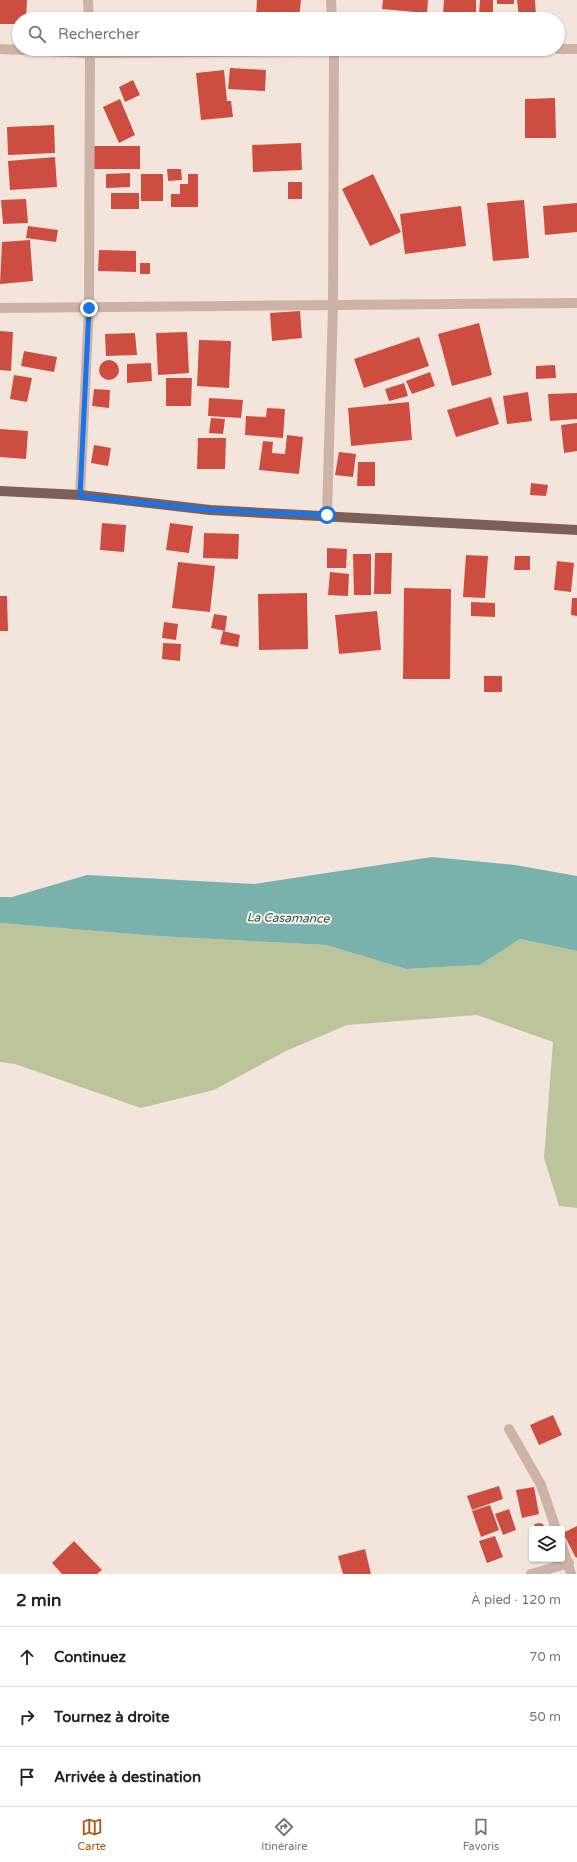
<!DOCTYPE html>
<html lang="fr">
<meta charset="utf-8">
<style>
:root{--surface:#fff;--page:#f6f6f6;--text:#222;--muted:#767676;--line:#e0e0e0;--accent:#b45309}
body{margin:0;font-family:"Varela Round",sans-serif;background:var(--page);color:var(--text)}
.controls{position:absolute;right:12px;bottom:12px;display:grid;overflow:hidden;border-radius:4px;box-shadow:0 1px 3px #0004}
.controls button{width:36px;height:36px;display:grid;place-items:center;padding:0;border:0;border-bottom:1px solid var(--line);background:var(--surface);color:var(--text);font:20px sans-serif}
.stop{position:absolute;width:12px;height:12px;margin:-9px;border:3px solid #1a73e8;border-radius:50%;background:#fff}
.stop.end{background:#1a73e8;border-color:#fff;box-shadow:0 1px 4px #0008}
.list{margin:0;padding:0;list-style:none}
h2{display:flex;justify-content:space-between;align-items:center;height:52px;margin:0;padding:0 16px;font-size:17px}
h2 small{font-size:13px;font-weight:400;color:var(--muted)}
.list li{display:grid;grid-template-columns:26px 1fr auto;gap:12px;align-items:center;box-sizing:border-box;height:60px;padding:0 16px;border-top:1px solid var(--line)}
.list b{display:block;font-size:15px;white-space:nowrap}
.list em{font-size:13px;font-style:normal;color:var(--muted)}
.icon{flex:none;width:22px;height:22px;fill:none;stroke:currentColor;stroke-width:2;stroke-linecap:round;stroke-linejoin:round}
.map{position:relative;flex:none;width:577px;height:1574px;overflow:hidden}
.search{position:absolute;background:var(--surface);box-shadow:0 1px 3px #0004;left:12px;right:12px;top:12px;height:44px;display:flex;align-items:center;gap:10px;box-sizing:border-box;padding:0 14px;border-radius:22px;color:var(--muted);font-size:15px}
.sheet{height:232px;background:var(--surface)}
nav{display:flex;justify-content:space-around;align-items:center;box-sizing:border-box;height:56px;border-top:1px solid var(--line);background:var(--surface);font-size:11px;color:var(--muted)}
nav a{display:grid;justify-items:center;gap:2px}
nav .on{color:var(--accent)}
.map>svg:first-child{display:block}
.green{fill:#bcc49b}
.water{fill:#79b2ac}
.building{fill:#cd4e41}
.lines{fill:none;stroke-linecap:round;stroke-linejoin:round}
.street{stroke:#cdb3a7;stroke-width:10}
.primary{stroke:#7c5f58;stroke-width:10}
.route{stroke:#1a73e8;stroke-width:5}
.labels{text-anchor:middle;stroke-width:4;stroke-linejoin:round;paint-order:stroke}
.water-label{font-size:12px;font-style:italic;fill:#1b5d57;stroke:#fbf0e9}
</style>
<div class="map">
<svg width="577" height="1574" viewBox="0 0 577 1574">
<rect width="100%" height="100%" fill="#f4e5dc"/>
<path class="green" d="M0,923L156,936L326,945L406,969L480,965L520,939L577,951V1208L559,1206L544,1158L553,1042L477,1015L347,1025L286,1051L214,1090L141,1108L15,1064L0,1062Z"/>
<path class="water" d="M432,857L515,865L577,876V951L520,939L480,965L406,969L326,945L156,936L0,923V897H12L87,875L254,884Z"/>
<g class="building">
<path d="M0,0H27L26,19H19V24H0Z"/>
<path d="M257,0H301L299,19L256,18Z"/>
<path d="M383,0H428L427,13L382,9Z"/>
<path d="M444,0H476V15L443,14Z"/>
<path d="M480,0H493V15L479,14Z"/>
<rect x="497" y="0" width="17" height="4"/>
<path d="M517,0H535L536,16L519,17Z"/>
<path d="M230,68L266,70L265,91L228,89Z"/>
<path d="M224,70L227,101H231L233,117L201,120L196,73Z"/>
<path d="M133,80L140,95L125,102L119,87Z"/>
<path d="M555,98L556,138H525V99Z"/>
<path d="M120,99L135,135L119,143L103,107Z"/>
<path d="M54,125L55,153L8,155L7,127Z"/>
<path d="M301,143L302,170L253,172L252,145Z"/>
<rect x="94" y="146" width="46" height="23"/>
<path d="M55,157L57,187L10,190L8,161Z"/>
<path d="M167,169H181L182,180L168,181Z"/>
<path d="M130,173V187L106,188V174Z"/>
<rect x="141" y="174" width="22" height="27"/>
<path d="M188,174H198V207H171V194H180V184H188Z"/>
<path d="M373,174L401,232L370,246L342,189Z"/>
<rect x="288" y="182" width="14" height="17"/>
<rect x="111" y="193" width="28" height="16"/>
<path d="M26,199L28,223L3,224L1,200Z"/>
<path d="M524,200L529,258L493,261L487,203Z"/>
<path d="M577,203V232L545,235L543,206Z"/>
<path d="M461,206L466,246L405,254L400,214Z"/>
<path d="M28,226L58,230L56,242L26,238Z"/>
<path d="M30,240L33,281L0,284L2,242Z"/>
<path d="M99,250L136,251V272L98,271Z"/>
<rect x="140" y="263" width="10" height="11"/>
<path d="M300,311L302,338L272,341L270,313Z"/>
<path d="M479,323L492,375L452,386L438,334Z"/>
<path d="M0,331L13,332L11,371L0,370Z"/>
<path d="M187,332L189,373L158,375L156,333Z"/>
<path d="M135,333L137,355L106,356L105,334Z"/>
<path d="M419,337L429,366L364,388L354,359Z"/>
<path d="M199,340L231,341L229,388L197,386Z"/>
<path d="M24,351L57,357L54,372L21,366Z"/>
<circle cx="109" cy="370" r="10"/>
<path d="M151,363L152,381L127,383V364Z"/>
<path d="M555,365L556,378L536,379V366Z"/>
<path d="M430,372L435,386L412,394L406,381Z"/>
<path d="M14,375L32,378L27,402L10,399Z"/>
<path d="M166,378H192L191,406H166Z"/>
<path d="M404,383L408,396L389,401L385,389Z"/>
<path d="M94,389L110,390L109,408L92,406Z"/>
<path d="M528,392L532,421L507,424L503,396Z"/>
<path d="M577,393V419L550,421L548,394Z"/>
<path d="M491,397L499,424L456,437L447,410Z"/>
<path d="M209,398L243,400L241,418L208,416Z"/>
<path d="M409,402L412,440L351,446L348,408Z"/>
<path d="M267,408L285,409L283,438L245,435L246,416L266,417Z"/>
<path d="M211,418L225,419L223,434L209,433Z"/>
<path d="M577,423V451L564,453L561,425Z"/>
<path d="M0,429L28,431L26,459L0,457Z"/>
<path d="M287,435L303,437L299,474L259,470L263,441L273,442L272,453L285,454Z"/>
<path d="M198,438H226L225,469H197Z"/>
<path d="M94,445L111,448L108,466L91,463Z"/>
<path d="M339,452L356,454L353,477L335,475Z"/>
<path d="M358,462H375V486H357Z"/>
<path d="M531,483L548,485L546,496L530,495Z"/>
<path d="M102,523L126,525L124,552L100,550Z"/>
<path d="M170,523L193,526L189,553L166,550Z"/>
<path d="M204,533L239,534L238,559L203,558Z"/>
<path d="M327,548L347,549L346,568H327Z"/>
<path d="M375,553H392L391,594H374Z"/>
<path d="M353,554H371V595H354Z"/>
<path d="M466,555L488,556L485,598L463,597Z"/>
<path d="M515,556H530V570H514Z"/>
<path d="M557,561L574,563L571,592L554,590Z"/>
<path d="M178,562L215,566L210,612L172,608Z"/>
<path d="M330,572L349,574L348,596L328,595Z"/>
<path d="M404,588L451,589L450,679H403Z"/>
<path d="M307,593L308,649L259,650L258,594Z"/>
<path d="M0,596H7L8,631H0Z"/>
<path d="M572,598H577V616L571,615Z"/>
<path d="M471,602L495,603V617L471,616Z"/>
<path d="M377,611L381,650L339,654L335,615Z"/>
<path d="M214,614L227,616L225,631L211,628Z"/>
<path d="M164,622L178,624L176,640L162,638Z"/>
<path d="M223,631L240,635L238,647L220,644Z"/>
<path d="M163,643L181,644L180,661L162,659Z"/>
<rect x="484" y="676" width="18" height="16"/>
<path d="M553,1415L562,1435L539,1445L530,1425Z"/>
<path d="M499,1486L503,1499L472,1510L467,1496Z"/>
<path d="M534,1487L539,1514L522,1518L516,1490Z"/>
<path d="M490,1505L499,1530L481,1537L472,1511Z"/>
<path d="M509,1509L516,1530L503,1535L495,1514Z"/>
<path d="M539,1523L543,1524L545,1529H532L535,1524Z"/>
<path d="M577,1526V1557L576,1558L563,1533Z"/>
<path d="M495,1536L503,1557L487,1563L479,1541Z"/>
<path d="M74,1541L102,1570L97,1574H62L52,1563Z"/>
<path d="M365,1549L371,1574H343L338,1556Z"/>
</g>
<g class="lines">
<g class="street">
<path d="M88,0L89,19"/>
<path d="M331,0L332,19"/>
<path d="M0,49L90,53L535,49"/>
<path d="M558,49H577"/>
<path d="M0,308L577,303"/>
<path d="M80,495L89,308L90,49"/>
<path d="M327,515L333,306L334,49"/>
<path d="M509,1429L541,1485L556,1529"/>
<path d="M562,1545L571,1574"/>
<path d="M531,1574L569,1563"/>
</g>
<path class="primary" d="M0,491L80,495L210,510L577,530"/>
</g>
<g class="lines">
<path class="route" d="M89,308L80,496L210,510L327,515"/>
</g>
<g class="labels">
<g class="water-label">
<text transform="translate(288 918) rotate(1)" y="4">La Casamance</text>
</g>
</g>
</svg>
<div class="controls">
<button><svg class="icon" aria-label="layers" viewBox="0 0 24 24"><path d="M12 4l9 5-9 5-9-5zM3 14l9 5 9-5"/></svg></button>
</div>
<div class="stop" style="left:327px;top:515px"></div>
<div class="stop end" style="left:89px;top:308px"></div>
<div class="search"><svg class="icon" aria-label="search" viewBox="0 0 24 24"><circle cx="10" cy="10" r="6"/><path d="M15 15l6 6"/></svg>Rechercher</div>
</div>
<section class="sheet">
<h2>2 min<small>À pied · 120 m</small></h2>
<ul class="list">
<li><svg class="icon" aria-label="ahead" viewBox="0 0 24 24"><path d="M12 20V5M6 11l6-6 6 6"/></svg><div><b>Continuez</b></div><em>70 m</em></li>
<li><svg class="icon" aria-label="right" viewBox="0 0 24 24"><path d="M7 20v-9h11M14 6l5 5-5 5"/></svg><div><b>Tournez à droite</b></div><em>50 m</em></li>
<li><svg class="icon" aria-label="arrive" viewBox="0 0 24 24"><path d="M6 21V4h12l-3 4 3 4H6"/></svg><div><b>Arrivée à destination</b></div></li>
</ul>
</section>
<nav>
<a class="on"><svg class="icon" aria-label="map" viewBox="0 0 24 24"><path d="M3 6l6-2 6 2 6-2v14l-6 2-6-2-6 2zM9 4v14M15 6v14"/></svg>Carte</a>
<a><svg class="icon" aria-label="directions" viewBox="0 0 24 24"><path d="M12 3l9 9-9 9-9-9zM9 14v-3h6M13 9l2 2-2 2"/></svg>Itinéraire</a>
<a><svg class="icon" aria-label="saved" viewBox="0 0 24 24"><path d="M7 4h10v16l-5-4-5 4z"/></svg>Favoris</a>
</nav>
